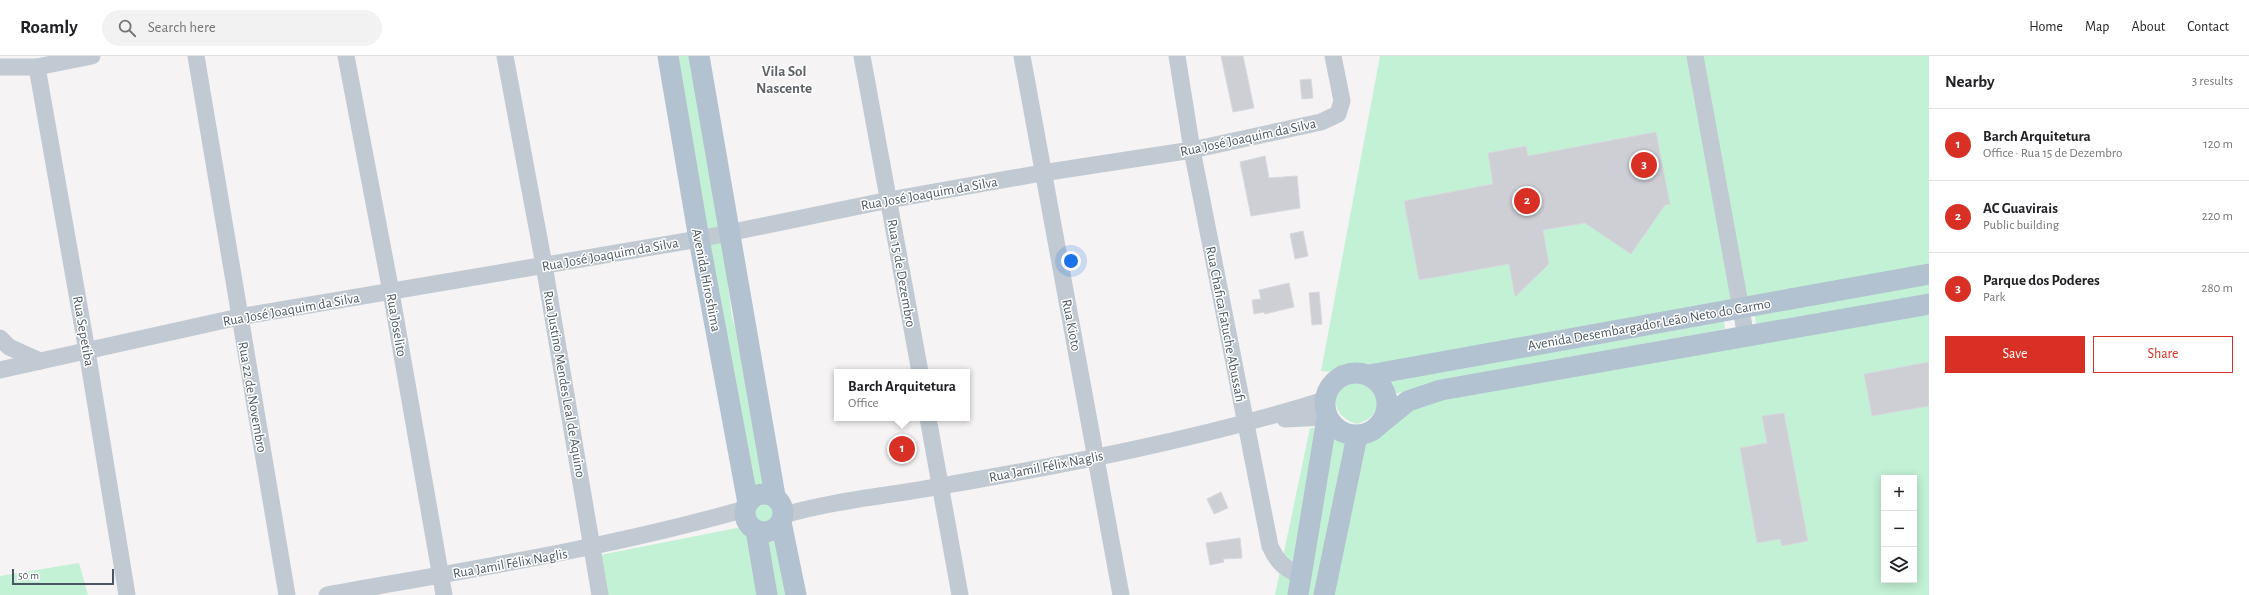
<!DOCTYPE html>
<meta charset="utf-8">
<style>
:root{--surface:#fff;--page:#f2f2f2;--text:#202124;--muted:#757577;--line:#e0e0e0;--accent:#d93025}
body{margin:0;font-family:"Alegreya Sans",sans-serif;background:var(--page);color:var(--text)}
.controls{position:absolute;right:12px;bottom:12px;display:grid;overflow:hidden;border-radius:0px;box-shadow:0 2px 10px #0003}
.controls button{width:36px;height:36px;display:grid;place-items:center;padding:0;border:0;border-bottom:1px solid var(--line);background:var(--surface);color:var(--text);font:20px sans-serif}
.scale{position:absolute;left:12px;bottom:10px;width:102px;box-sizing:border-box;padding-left:4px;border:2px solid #4a5661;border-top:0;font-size:11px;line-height:14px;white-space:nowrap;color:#4a5661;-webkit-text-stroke:3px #fff;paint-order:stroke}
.you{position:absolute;left:1071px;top:205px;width:14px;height:14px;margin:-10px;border:3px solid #fff;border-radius:50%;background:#1a73e8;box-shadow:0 0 0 6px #1a73e833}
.badge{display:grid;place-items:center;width:26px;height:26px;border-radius:50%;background:var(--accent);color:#fff;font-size:13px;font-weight:700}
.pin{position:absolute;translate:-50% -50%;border:2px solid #fff;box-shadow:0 1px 4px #0006}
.popup{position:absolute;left:834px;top:313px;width:136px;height:52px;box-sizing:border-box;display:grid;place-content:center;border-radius:0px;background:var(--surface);filter:drop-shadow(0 1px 3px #0005);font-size:13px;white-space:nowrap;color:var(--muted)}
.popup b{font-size:15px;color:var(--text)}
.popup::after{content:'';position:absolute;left:50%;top:100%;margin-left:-8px;border:8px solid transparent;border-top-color:var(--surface)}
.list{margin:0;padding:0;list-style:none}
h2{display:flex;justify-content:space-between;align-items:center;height:52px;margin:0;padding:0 16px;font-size:17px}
h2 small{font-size:13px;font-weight:400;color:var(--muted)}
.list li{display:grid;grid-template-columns:26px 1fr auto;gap:12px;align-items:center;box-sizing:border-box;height:72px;padding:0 16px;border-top:1px solid var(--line)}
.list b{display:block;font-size:15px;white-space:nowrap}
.list p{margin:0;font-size:13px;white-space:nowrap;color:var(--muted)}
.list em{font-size:13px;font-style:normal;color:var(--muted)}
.actions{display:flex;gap:8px;padding:12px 16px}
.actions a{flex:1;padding:9px 0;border:1px solid var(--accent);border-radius:0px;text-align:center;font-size:14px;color:var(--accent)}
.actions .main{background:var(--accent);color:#fff}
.icon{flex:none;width:22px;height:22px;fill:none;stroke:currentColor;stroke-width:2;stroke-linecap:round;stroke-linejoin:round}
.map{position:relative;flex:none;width:1929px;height:539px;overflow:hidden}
header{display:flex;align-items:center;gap:24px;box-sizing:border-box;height:56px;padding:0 20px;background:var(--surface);border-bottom:1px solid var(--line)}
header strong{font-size:19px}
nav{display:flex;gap:22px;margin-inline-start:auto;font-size:14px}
.search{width:280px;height:36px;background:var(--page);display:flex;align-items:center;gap:10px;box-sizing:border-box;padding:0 14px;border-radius:22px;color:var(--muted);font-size:15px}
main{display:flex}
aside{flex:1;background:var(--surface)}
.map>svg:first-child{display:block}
.green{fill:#c3f1d5;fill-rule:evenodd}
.building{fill:#cdcfd5;stroke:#d7d9de}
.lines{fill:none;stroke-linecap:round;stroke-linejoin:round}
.minor{stroke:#c1cad2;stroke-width:17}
.major{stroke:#b3c2d1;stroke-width:21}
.labels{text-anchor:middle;stroke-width:3;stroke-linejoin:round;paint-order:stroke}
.street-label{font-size:14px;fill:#4a5661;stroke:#fff}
.neighbourhood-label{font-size:15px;font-weight:bold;fill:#5f6368;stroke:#fff}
</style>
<header>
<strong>Roamly</strong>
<div class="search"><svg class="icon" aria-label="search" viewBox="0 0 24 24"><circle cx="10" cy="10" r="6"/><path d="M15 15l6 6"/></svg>Search here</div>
<nav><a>Home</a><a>Map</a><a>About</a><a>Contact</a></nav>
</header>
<main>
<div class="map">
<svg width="1929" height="539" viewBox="0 0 1929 539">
<rect width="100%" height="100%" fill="#f5f3f3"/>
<g class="green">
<path d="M674,0H689L722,180L732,262L743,293L770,435L750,439Z"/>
<path d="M1380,0H1929V218L1369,319L1321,315Z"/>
<path d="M1929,225V239L1756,268L1754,255Z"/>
<path d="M1929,248V539H1275L1310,372L1381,367L1408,345ZM1884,422H1914V524H1884Z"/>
<path d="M1723,258L1725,273L1438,325L1379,343C1376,358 1372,363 1357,368C1325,359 1331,325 1365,326Z"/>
<circle cx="764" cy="456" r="14"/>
<path d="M737,472L744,474L748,478L757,539H607L600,499Z"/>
<path d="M778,482L786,539H771L760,485Z"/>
<path d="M79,507L88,539H0V520Z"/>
</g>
<g class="building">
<path d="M1221,0H1243L1254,52L1233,56Z"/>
<path d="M1311,23L1313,42L1302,43L1300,24Z"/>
<path d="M1656,76L1670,148L1665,149L1631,198L1585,167L1543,174L1549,208L1515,241L1509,208L1419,224L1404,145L1493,128L1488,97L1526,90L1528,100Z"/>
<path d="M1265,100L1269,122L1297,120L1300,152L1251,160L1240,106Z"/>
<path d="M1303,175L1308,200L1295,203L1290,178Z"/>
<path d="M1289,227L1294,251L1265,258L1264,256L1254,258L1252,244L1261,243L1259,234Z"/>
<path d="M1319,236L1322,268L1312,269L1309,237Z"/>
<path d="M1929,306V350L1872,360L1864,318Z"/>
<path d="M1784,357L1808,485L1782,490L1780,483L1757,487L1740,392L1767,387L1762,360Z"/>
<path d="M1221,436L1228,452L1214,458L1207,443Z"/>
<path d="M1240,482L1242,502L1223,503L1224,506L1210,509L1206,487Z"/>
</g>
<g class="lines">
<g class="minor">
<path d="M196,0L287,539"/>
<path d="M346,0L391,236L444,539"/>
<path d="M505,0L544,209L600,539"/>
<path d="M862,0L920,316"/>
<path d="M1022,0L1121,539"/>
<path d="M1177,0L1192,94L1270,490C1278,508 1285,512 1302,521"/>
<path d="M1695,0L1746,281"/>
<path d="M0,11H37L92,0"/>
<path d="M37,11L87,295L127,539"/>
<path d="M0,282L9,291L40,305"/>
<path d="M0,314L239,261L699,183L889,144L1042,117L1192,94L1321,66L1338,58L1342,45L1333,0"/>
<path d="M928,362L960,539"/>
<path d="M1285,363L1326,361"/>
<path d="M784,459C836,444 888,440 941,430C1068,408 1201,383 1324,344"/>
<path d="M327,539C467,514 608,492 745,453"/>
</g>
<g class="major">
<path d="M668,0L699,183L748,447"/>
<path d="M699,0L775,440"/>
<circle cx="1356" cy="348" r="31"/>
<path d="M1369,319L1929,218"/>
<path d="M1381,367L1408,345L1441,334L1929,248"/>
<circle cx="764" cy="457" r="19"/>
<path d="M781,466L796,539"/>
<path d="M756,474L767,539"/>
<path d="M1298,539L1327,362"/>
<path d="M1324,539L1357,380"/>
</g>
</g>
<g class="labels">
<g class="street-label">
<text transform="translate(1248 81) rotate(-12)" y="5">Rua José Joaquim da Silva</text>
<text transform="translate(929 137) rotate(-10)" y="5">Rua José Joaquim da Silva</text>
<text transform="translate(610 198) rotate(-10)" y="5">Rua José Joaquim da Silva</text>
<text transform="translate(902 217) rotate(80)" y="5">Rua 15 de Dezembro</text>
<text transform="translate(707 224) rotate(79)" y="5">Avenida Hiroshima</text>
<text transform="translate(291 253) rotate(-10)" y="5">Rua José Joaquim da Silva</text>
<text transform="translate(1226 268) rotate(79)" y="5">Rua Chafica Fatuche Abussafi</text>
<text transform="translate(1649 268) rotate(-10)" y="5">Avenida Desembargador Leão Neto do Carmo</text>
<text transform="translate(397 269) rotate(80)" y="5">Rua Joselito</text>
<text transform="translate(1072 269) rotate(79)" y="5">Rua Kioto</text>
<text transform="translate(84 275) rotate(80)" y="5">Rua Sepetiba</text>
<text transform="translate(565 328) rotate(80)" y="5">Rua Justino Mendes Leal de Aquino</text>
<text transform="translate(253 341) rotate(80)" y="5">Rua 22 de Novembro</text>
<text transform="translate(1046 410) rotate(-11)" y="5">Rua Jamil Félix Naglis</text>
<text transform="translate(510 507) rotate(-10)" y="5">Rua Jamil Félix Naglis</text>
</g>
<g class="neighbourhood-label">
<text x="784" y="20">Vila Sol<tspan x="784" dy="17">Nascente</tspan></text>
</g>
</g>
</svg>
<div class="controls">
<button>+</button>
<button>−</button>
<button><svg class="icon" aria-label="layers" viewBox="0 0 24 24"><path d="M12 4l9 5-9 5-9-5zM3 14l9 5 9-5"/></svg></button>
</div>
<div class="scale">50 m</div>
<div class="you"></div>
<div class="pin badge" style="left:902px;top:393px">1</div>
<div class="popup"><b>Barch Arquitetura</b>Office</div>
<div class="pin badge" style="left:1527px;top:145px">2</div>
<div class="pin badge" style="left:1644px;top:109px">3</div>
</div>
<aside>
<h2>Nearby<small>3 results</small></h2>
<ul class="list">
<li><span class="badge">1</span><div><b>Barch Arquitetura</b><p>Office · Rua 15 de Dezembro</p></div><em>120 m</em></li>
<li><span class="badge">2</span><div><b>AC Guavirais</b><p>Public building</p></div><em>220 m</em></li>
<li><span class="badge">3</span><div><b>Parque dos Poderes</b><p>Park</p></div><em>280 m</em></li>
</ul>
<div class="actions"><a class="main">Save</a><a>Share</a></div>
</aside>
</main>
